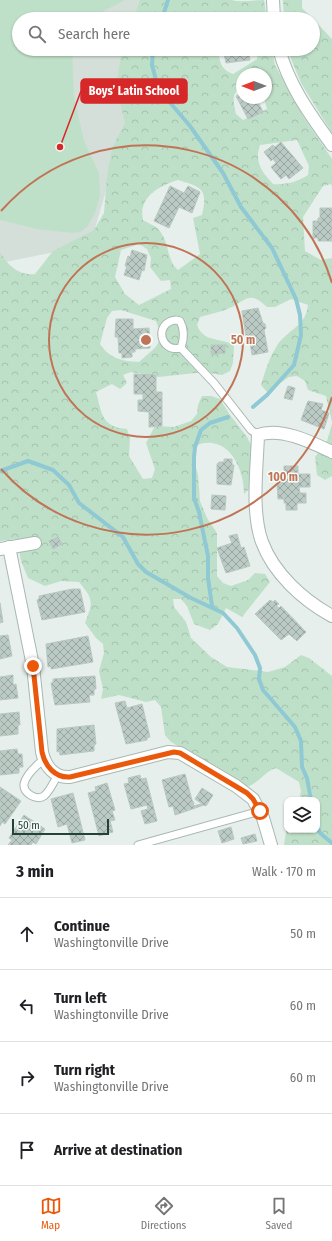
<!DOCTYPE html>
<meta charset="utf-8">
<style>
:root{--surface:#fff;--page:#f2f2f2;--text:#202124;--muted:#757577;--line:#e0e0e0;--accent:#ea580c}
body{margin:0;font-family:"Fira Sans Condensed",sans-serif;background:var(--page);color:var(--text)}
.controls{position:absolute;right:12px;bottom:12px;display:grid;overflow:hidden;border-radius:8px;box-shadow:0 1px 3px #0004}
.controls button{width:36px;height:36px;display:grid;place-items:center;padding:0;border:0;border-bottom:1px solid var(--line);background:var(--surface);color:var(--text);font:20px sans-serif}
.compass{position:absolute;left:236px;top:68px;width:36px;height:36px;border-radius:50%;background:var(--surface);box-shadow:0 1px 3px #0004;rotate:270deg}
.scale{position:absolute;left:12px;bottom:10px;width:97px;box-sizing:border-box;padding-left:4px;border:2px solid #24423a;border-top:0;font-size:11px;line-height:14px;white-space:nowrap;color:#24423a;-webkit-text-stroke:3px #f7fbf9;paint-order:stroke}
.stop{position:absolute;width:12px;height:12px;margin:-9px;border:3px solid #ea580c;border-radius:50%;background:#fff}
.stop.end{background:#ea580c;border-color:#fff;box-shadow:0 1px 4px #0008}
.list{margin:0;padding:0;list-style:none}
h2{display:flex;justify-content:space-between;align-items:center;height:52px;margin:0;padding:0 16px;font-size:17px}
h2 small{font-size:13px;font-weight:400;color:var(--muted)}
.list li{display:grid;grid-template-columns:26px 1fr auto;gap:12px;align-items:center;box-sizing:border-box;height:72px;padding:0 16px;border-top:1px solid var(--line)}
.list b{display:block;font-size:15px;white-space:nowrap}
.list p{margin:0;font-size:13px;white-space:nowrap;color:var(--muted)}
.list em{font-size:13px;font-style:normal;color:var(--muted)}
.icon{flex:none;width:22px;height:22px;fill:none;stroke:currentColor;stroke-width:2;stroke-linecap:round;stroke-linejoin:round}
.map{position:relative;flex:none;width:332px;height:845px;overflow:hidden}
.search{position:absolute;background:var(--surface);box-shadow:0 1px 3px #0004;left:12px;right:12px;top:12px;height:44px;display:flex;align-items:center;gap:10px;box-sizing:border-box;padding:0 14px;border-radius:22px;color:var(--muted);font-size:15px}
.sheet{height:340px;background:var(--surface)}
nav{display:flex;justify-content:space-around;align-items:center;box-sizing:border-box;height:56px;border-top:1px solid var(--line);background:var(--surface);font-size:11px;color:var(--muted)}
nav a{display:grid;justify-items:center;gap:2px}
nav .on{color:var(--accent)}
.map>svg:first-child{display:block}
.built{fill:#d4dfda}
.green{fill:#bfe0c8}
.forest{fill:url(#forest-crowns);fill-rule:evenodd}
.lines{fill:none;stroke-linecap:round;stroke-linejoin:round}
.stream{stroke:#8ec9d4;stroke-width:4}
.building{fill:url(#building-cross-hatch);stroke:#b8c9c2}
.service-casing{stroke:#a8b8b2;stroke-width:9}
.minor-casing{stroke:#a8b8b2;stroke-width:14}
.service{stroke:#fff;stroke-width:7}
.minor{stroke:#fff;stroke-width:12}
.route{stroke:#ea580c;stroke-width:5}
.ring{fill:none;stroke:#c07456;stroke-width:2}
.centre{fill:#c07456;stroke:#f7fbf9;stroke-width:2}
.ring-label{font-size:12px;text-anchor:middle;font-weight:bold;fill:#c07456;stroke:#f7fbf9;stroke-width:3;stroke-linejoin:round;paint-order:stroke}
.leader{fill:none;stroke:#d62828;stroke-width:1.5}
.callout-dot{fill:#d62828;stroke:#f7fbf9;stroke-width:1.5}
.callout{fill:#d62828;stroke:#d62828;stroke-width:1.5}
.callout-label{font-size:12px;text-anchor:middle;font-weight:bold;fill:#fff}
</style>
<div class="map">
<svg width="332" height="845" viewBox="0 0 332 845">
<defs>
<pattern id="forest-crowns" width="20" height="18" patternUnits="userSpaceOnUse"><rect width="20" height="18" fill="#bfe0c8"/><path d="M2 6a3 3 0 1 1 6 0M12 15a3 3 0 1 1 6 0" fill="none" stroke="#a4c1ad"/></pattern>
<pattern id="building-cross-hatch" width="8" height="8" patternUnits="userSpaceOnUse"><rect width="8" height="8" fill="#bbcac4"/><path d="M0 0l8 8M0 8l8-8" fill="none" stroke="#98a6a0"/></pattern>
</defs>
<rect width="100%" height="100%" fill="#e6efeb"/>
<path class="built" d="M0,0H163L157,19H19V49H148L90,245L0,263Z"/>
<path class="green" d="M0,0H125L89,19H19V49H72L74,97L84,141L99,173L100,196L95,213L87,227L80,232L72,233L37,229L0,220Z"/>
<g class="forest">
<path d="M140,0H232C242,3 253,0 264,0L267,19H239L230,17L226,19H133Z"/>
<path d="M283,0H302V8L313,19H284Z"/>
<path d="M313,19L332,39V133L301,83L287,49H313Z"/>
<path d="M122,49H218C220,62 220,69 233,74L257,59L259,49H272L275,65L303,116L332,159V187L331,184L323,186L303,217L305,251L321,260L332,258V422L326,396L308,390L305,381L297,376L289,377L267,392L261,385C265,371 270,356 278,344C289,329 306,326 308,305L291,299L275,307H267C252,293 249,297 234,306C224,311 211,314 200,317L197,325C204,343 219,337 234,345L233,363L230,371L222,375L204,372L159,377L131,372L123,375L127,383L120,389L112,384L96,392C102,413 101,427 127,429L130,438L129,456L143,479L152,478L155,469L146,443L155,426L174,427L191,421L197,414L198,405L202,396H211L220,399L230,415L247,437L255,453L250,488L244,494C244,468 228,434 197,445L192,457L198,474L200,501L207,518L217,533V576L223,583L231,586L248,580L255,573L265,574L270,582L242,617L226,608L218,624L210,630L194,624L187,606L181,599H173L174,607L186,622L191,638L211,657L227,667L268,672L285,667L301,655L309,658L332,676V845H284L287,824V830H317V800H299L301,791L299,782L276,768C264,772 259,783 247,787L222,775L208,762L184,753L178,746L171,742L165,735L161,707L155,700L146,702L119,695L101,699L103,689L99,671L104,653L103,644L96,638L85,623C93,602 94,600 79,582L61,581L45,586L28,578L21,561L17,539L0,541V252C7,265 19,276 35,274L53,251L94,230L104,213L107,176L112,148L125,123L116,87ZM242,74H266V98H264L267,109L243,120L236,114C234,104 230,92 242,88ZM297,140L309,166L308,175C297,182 286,185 273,184C262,172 254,162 260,145ZM178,180C202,187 208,189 202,215L193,218L200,254L178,270C166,260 170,242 159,230C156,226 148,223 143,220C138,197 159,186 178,180ZM139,244L147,249L151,258L150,267L161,281L170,280L171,289L139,305L125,294L115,277L121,250ZM121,310L156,321C165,345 156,346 139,362C122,361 110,359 100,344L107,318L112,311Z"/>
<path d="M332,424V476L325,480L317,475L315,457L327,441Z"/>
</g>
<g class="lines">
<g class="stream">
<path d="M162,19L168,0"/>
<path d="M153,49L152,65L157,84L167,99L190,126L223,173L241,207L272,248L296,299L300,315L301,335L294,365L267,395L253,407"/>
<path d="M0,471L28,461L53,470L69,485L79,503L123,537L138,564L146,572L191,598L223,613L237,628L255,655L260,668L259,679L263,690L295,727L301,741L302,767L307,778L311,800"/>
<path d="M212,606L208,578V556L199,512L194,498V457L195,447L201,430L210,423L228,417"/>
<path d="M317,826L320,833L332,843"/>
</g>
</g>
<g class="building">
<path d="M223,49H248L250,60L226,63Z"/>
<path d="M242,93V98H256L263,112L248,119L236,96Z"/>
<path d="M281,142L303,168L289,179L286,175L281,179L271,167L276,163L273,159L271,161L264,152L273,145L275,147Z"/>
<path d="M170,186L184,193L188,186L200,192L192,213L179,207L169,228L154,221Z"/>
<path d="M320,208H332V241H318V238H313V221H318V218H320Z"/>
<path d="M132,250L147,255L144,271L142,270L139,280L124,275L127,266H125L128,256L130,257Z"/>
<path d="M258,308L263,323L265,324L266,328L264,330L268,352L252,355L250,342H247L242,311Z"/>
<path d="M116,319H133V329L149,328L150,348L135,349V352H132V357L122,358V353H119L118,337H115Z"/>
<path d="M211,345H225V353L211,354Z"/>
<path d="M134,374L156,375V392H162V426L149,427V412L138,411V400H143V394H134Z"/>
<path d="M288,386L295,388L292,400L284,398Z"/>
<path d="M308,401L323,404L321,410L329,413L324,429L301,420Z"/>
<path d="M224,459H232V465H234L231,485L217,484V464L219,462H224Z"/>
<path d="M284,466H298V474H310V487H299L300,493H306V503H297V510H286V503H284V499H278L277,483H281V476H284Z"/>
<path d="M212,495L226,496L225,510L211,509Z"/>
<path d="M237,534L241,548L244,547L250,566L226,573L217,548L232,543L229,536Z"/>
<path d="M58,537L62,544L53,549L49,541Z"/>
<path d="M72,589H80L85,612L42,620L37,600L39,599V596Z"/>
<path d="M270,600L273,602L275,600L279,604L276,606L279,608L281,606L306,632L297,641L289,634L281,640L255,614Z"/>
<path d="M0,603L3,622L0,623Z"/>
<path d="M8,635L12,656L0,659V636Z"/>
<path d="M88,636L93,662L51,669V666L48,667L46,644Z"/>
<path d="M13,675V685L16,684L18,698L0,700V677Z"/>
<path d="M95,676L96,689H94V695H89L90,702L55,705L51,683H53V679Z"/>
<path d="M125,701L127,708L142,704L150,737L147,738V740L126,744L115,703Z"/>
<path d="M19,712L20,725H18V734L0,736V714Z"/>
<path d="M94,725L96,744L94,745V751L60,755L59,751L57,752V729Z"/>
<path d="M17,749L18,754H22L23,767H19V773L0,775V751Z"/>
<path d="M185,774L192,800L194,803L193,806L202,804L195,799L202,788L213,795L206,806L204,805L175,815L173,806L169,807L162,780Z"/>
<path d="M140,775L141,779L146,778L157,821L145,824L141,811L148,809L147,805L131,809L124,784L129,783L128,778Z"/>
<path d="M107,783L115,810L112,811L115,820L110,821L113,832L99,836L88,793L96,791L95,787Z"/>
<path d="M0,787L21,801L5,824L2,822L0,826Z"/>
<path d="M73,793L85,840L72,843L67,824L58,827L51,799Z"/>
<path d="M24,815L45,829L36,844L33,842L31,845H8L12,840L9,838Z"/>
<path d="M231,827L234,839L222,843L218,831Z"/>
<path d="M255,834L257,841L243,844L241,838Z"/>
</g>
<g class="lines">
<defs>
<g id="service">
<path d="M176,320L180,321C185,330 184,339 181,348C159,353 154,322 176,320Z"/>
<path d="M181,348L214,383L251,430L258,435"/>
<path d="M43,760C37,765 26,774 24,784C23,793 36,801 44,796C50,791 54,781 58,775"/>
<path d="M138,845L260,811"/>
</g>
<g id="minor">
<path d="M273,0L274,19"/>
<path d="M279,49C289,86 310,114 332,145"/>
<path d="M332,452C311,442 281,427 258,435C257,467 251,512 262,542C274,574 303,600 332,616"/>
<path d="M9,547L33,666L42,752C45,766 54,778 70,777L168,752L180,753L236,786L253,799L263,818L271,845"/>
<path d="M0,549L35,543"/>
</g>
</defs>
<use href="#service" class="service-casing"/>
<use href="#minor" class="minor-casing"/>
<use href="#service" class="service"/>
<use href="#minor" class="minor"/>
</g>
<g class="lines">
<path class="route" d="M33,666L42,752C45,766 55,778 70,777L174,752L180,753L247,793L253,799L260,811"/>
</g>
<g class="ring">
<circle cx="146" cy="340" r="97"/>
<path d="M332 397A194 194 0 0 1 1 469M1 211A194 194 0 0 1 332 283"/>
</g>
<circle cx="146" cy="340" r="6" class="centre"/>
<g class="ring-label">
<text x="243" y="344">50 m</text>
<text x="283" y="481">100 m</text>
</g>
<path class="leader" d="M60 147L81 91"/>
<circle class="callout-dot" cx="60" cy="147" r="4"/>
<rect class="callout" x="81" y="79" width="106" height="24" rx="4"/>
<g class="callout-label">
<text x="134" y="95">Boys’ Latin School</text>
</g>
</svg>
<div class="controls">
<button><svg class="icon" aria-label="layers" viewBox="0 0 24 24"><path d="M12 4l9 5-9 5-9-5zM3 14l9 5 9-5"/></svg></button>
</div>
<svg class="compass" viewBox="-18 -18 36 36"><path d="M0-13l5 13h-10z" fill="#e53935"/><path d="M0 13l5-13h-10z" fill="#757577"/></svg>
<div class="scale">50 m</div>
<div class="stop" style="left:260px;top:811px"></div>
<div class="stop end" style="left:33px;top:666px"></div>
<div class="search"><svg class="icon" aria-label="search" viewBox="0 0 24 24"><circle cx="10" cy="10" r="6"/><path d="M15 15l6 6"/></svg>Search here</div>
</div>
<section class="sheet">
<h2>3 min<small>Walk · 170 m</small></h2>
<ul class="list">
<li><svg class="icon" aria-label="ahead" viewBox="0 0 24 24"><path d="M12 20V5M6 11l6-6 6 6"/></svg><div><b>Continue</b><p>Washingtonville Drive</p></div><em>50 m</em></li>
<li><svg class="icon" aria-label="left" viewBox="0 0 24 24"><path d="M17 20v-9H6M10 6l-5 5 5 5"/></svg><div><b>Turn left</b><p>Washingtonville Drive</p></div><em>60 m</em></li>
<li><svg class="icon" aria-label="right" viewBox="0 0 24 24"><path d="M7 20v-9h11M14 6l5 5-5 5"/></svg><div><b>Turn right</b><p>Washingtonville Drive</p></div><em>60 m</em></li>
<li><svg class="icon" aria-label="arrive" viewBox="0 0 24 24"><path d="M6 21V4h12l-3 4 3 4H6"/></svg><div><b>Arrive at destination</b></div></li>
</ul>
</section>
<nav>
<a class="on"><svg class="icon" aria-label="map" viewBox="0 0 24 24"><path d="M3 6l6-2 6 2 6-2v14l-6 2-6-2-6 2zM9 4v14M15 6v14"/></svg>Map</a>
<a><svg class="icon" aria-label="directions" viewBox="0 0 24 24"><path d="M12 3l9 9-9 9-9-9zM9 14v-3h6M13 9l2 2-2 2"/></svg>Directions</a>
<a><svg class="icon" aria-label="saved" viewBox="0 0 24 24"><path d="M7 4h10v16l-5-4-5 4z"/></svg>Saved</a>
</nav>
